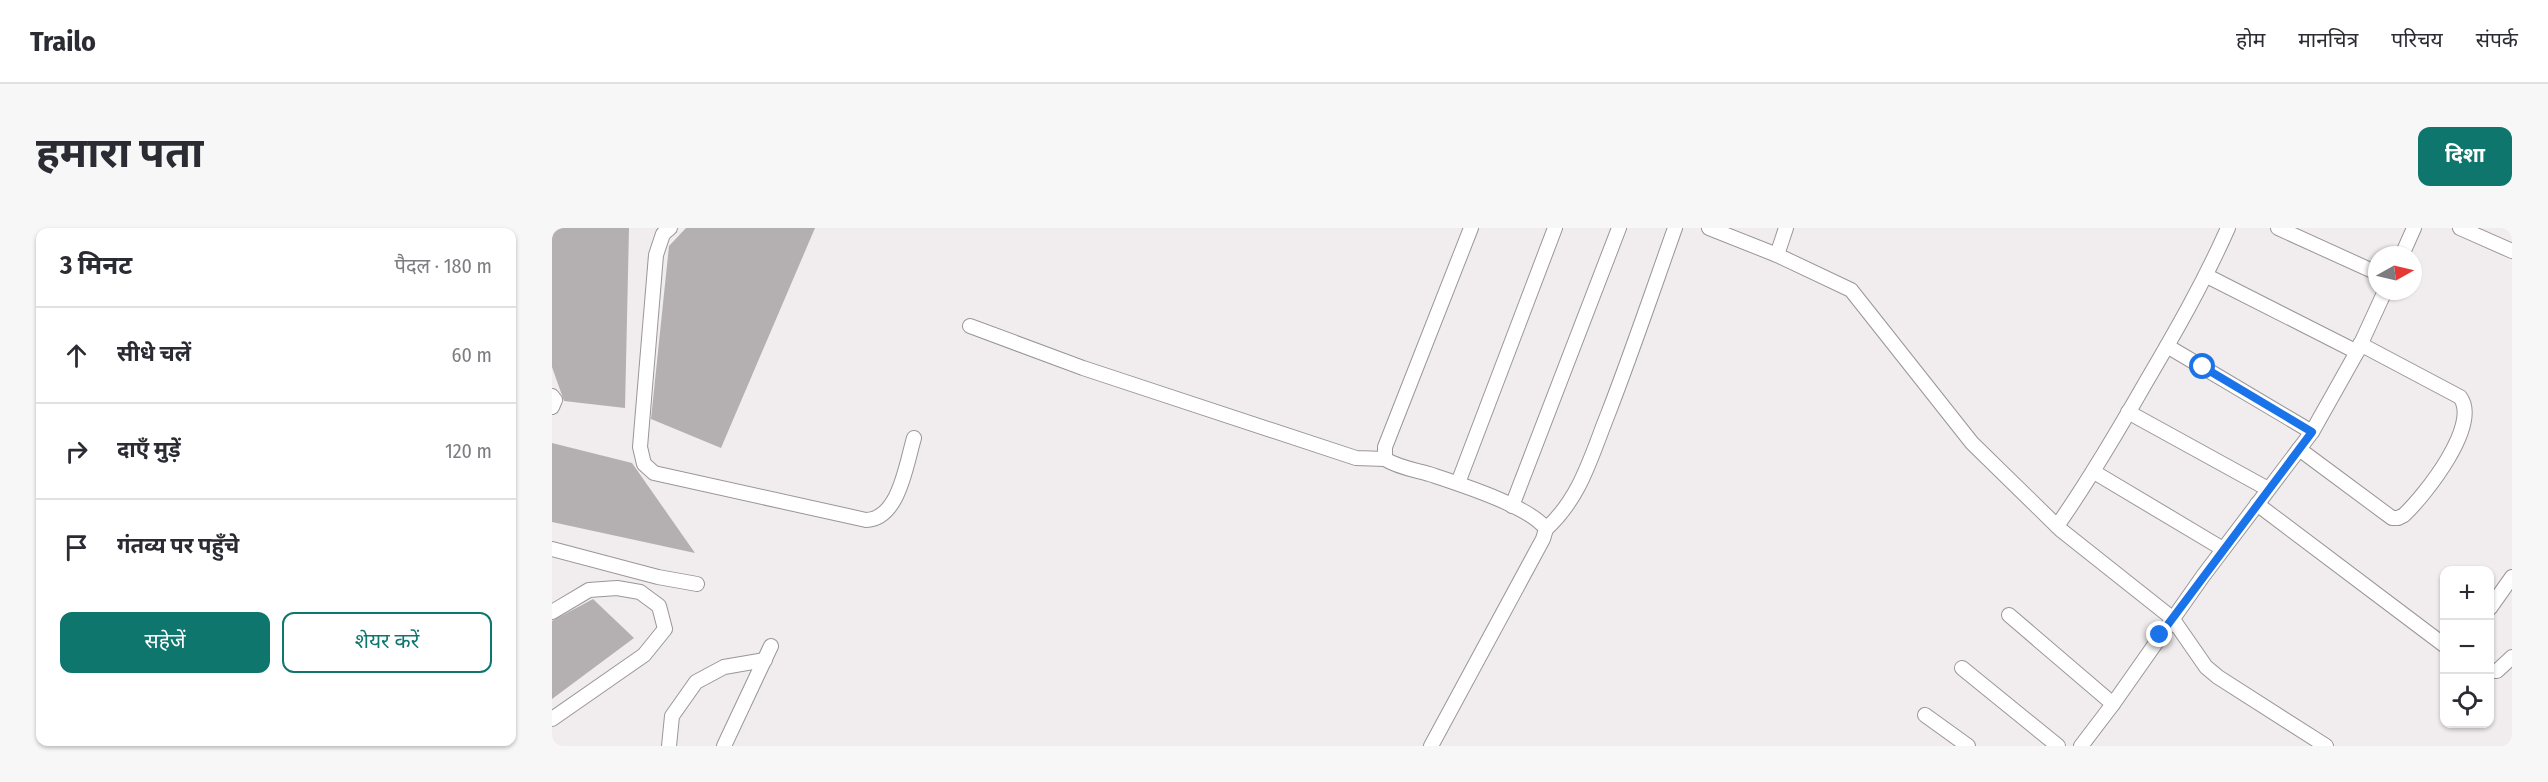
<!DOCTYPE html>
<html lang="hi">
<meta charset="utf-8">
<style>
:root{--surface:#fff;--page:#f7f7f7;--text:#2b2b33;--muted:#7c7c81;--line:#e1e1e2;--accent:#0f766e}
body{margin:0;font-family:"Fira Sans Condensed","Noto Sans Devanagari",sans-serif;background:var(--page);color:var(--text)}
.controls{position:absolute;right:18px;bottom:18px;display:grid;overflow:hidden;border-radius:12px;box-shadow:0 2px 4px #0004}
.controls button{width:54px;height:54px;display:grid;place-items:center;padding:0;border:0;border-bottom:2px solid var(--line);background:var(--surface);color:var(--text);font:30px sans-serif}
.compass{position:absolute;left:1816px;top:18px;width:54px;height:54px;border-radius:50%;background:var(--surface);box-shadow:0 2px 4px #0004;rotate:82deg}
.stop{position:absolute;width:18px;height:18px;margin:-14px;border:4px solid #1a73e8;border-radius:50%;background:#fff}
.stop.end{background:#1a73e8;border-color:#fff;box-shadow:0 2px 6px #0008}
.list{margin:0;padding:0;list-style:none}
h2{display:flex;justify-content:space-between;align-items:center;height:78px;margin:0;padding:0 24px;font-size:26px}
h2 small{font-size:20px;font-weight:400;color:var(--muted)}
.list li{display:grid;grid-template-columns:39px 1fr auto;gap:18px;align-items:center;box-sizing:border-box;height:96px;padding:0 24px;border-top:2px solid var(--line)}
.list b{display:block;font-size:22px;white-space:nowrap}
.list em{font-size:20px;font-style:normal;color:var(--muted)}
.actions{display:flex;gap:12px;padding:18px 24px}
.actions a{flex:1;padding:14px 0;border:2px solid var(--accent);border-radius:12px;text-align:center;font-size:21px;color:var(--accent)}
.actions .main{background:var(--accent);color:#fff}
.icon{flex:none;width:33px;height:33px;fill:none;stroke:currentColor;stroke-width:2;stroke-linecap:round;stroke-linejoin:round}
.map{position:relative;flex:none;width:1960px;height:518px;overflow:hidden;border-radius:12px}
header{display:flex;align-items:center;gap:36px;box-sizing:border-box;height:84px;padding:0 30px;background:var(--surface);border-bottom:2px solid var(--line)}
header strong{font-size:28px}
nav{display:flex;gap:33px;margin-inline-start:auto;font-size:21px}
.intro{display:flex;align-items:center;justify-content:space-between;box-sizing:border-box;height:144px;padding:0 36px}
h1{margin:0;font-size:42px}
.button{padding:15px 27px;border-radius:12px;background:var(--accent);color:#fff;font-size:21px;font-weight:700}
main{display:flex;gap:36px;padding:0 36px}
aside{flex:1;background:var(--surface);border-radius:12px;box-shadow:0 2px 4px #0004}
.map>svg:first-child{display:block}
.building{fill:#b4b0b2}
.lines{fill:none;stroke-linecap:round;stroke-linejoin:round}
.minor-casing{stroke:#9b9698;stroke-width:16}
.minor{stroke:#fff;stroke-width:14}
.route{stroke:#1a73e8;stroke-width:8}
</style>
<header>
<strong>Trailo</strong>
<nav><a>होम</a><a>मानचित्र</a><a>परिचय</a><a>संपर्क</a></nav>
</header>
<div class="intro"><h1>हमारा पता</h1><a class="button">दिशा</a></div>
<main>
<aside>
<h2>3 मिनट<small>पैदल · 180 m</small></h2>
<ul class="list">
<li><svg class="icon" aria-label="ahead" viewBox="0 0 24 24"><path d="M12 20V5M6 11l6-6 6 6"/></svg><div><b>सीधे चलें</b></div><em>60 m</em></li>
<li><svg class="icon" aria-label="right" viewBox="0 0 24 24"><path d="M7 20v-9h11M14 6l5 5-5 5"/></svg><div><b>दाएँ मुड़ें</b></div><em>120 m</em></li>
<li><svg class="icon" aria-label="arrive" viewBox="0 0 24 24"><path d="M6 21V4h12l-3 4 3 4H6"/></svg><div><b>गंतव्य पर पहुँचे</b></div></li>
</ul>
<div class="actions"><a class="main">सहेजें</a><a>शेयर करें</a></div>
</aside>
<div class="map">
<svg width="1960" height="518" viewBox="0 0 1960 518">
<rect width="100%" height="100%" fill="#f1ecee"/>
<g class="building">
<path d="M0,0H77L73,180L12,173L0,139Z"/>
<path d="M134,0H263L169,220L99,191L117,18Z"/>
<path d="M0,215L80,235L143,325L0,294Z"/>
<path d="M41,371L82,410L0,471V393Z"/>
</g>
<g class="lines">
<defs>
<g id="minor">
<path d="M118,0L111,6L104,27L88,219L92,236L102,245L314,292C347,291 354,237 362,210"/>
<path d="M1157,0L1225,27L1299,62L1420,215L1509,302L1620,390L1654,439L1666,449L1774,518"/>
<path d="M1726,0L1825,45"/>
<path d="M1908,0L1960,23"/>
<path d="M1225,27L1234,0"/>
<path d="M1850,27L1862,0"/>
<path d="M1655,48L1805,124"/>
<path d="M418,98L531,140L804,230L833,231"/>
<path d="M1615,118L1760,204"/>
<path d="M0,168L3,172L0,179"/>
<path d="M1576,184L1716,261"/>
<path d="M1747,221L1840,290H1846L1852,287C1873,267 1929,197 1908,169L1808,116"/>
<path d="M1542,244L1671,321"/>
<path d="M906,255L1003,0"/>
<path d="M1705,276L1892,417"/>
<path d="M960,278L1067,0"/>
<path d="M1505,298C1538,251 1566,203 1594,154C1624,103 1652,54 1676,0"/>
<path d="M994,301C1029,269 1039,228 1056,186C1080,124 1101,62 1123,0"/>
<path d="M0,321L106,349L145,356"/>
<path d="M1938,380L1960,349"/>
<path d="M0,384L37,362L65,360L88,364L107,378L113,401L92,427L0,491"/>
<path d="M1457,387L1561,476"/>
<path d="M1410,440L1506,518"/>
<path d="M1938,443H1945L1960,429"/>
<path d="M1373,487L1416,518"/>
<path d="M117,518L120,488L144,454L172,439L213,432"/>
<path d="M172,518L219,418"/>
<path d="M879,518L991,311L994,301C978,278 904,255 877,246C863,242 845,239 833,231V219L919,0"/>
<path d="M1529,518L1561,476L1651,348L1760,204L1805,124L1833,63"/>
</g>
</defs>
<use href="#minor" class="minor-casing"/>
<use href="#minor" class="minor"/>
</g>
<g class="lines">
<path class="route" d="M1608,407L1760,204L1651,139"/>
</g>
</svg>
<div class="controls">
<button>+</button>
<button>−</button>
<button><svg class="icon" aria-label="locate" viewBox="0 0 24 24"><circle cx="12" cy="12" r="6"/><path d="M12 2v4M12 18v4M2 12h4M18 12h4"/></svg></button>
</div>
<svg class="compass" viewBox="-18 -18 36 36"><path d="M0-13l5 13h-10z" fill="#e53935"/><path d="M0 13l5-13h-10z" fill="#7c7c81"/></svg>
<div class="stop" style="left:1651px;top:139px"></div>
<div class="stop end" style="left:1608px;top:407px"></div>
</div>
</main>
